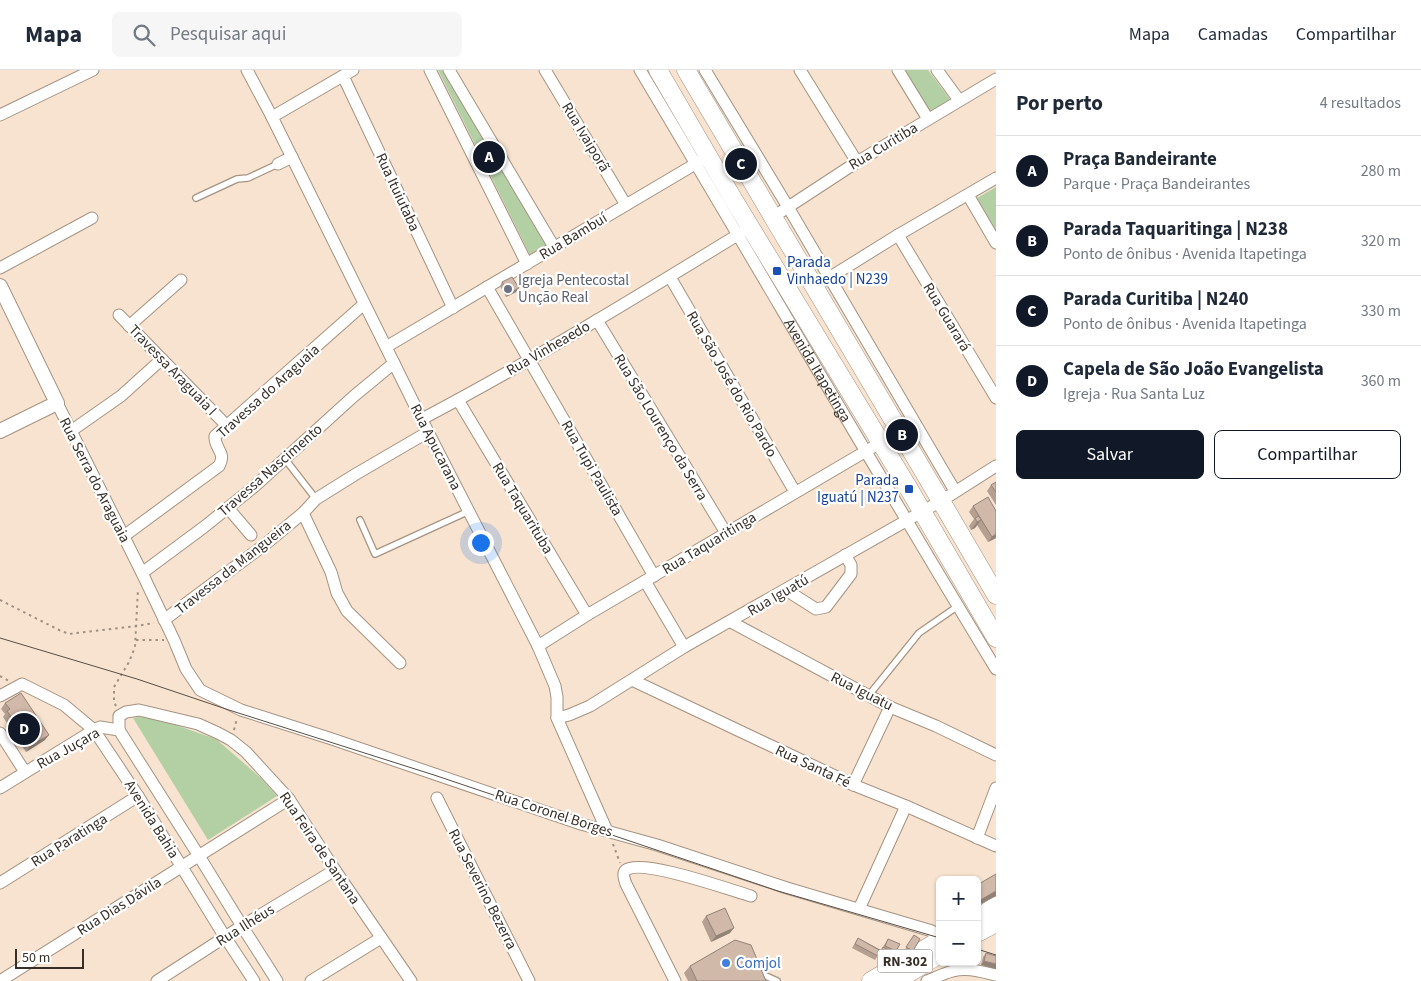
<!DOCTYPE html>
<html lang="pt">
<meta charset="utf-8">
<style>
:root{--surface:#fff;--page:#f6f6f7;--text:#1f2937;--muted:#747a83;--line:#e0e1e3;--accent:#111827}
body{margin:0;font-family:"Source Sans 3",sans-serif;background:var(--page);color:var(--text)}
.controls{position:absolute;right:15px;bottom:15px;display:grid;overflow:hidden;border-radius:8px;box-shadow:0 1px 4px #0004}
.controls button{width:45px;height:45px;display:grid;place-items:center;padding:0;border:0;border-bottom:1px solid var(--line);background:var(--surface);color:var(--text);font:25px sans-serif}
.scale{position:absolute;left:15px;bottom:12px;width:69px;box-sizing:border-box;padding-left:5px;border:2px solid #372f27;border-top:0;font-size:14px;line-height:18px;white-space:nowrap;color:#372f27;-webkit-text-stroke:4px #fff;paint-order:stroke}
.you{position:absolute;left:480px;top:472px;width:18px;height:18px;margin:-12px;border:4px solid #fff;border-radius:50%;background:#1a73e8;box-shadow:0 0 0 8px #1a73e833}
.badge{display:grid;place-items:center;width:32px;height:32px;border-radius:50%;background:var(--accent);color:#fff;font-size:16px;font-weight:700}
.pin{position:absolute;translate:-50% -50%;border:2px solid #fff;box-shadow:0 1px 5px #0006}
.list{margin:0;padding:0;list-style:none}
h2{display:flex;justify-content:space-between;align-items:center;height:65px;margin:0;padding:0 20px;font-size:21px}
h2 small{font-size:16px;font-weight:400;color:var(--muted)}
.list li{display:grid;grid-template-columns:32px 1fr auto;gap:15px;align-items:center;box-sizing:border-box;height:70px;padding:0 20px;border-top:1px solid var(--line)}
.list b{display:block;font-size:19px;white-space:nowrap}
.list p{margin:0;font-size:16px;white-space:nowrap;color:var(--muted)}
.list em{font-size:16px;font-style:normal;color:var(--muted)}
.actions{display:flex;gap:10px;padding:15px 20px}
.actions a{flex:1;padding:11px 0;border:1px solid var(--accent);border-radius:8px;text-align:center;font-size:18px;color:var(--accent)}
.actions .main{background:var(--accent);color:#fff}
.icon{flex:none;width:28px;height:28px;fill:none;stroke:currentColor;stroke-width:2;stroke-linecap:round;stroke-linejoin:round}
.map{position:relative;flex:none;width:996px;height:911px;overflow:hidden}
header{display:flex;align-items:center;gap:30px;box-sizing:border-box;height:70px;padding:0 25px;background:var(--surface);border-bottom:1px solid var(--line)}
header strong{font-size:24px}
nav{display:flex;gap:28px;margin-inline-start:auto;font-size:18px}
.search{width:350px;height:45px;background:var(--page);display:flex;align-items:center;gap:12px;box-sizing:border-box;padding:0 18px;border-radius:8px;color:var(--muted);font-size:19px}
main{display:flex}
aside{flex:1;background:var(--surface)}
.map>svg:first-child{display:block}
.park{fill:#b3d0a5}
.lines{fill:none;stroke-linecap:round;stroke-linejoin:round}
.service-casing{stroke:#a59380;stroke-width:8}
.minor-casing{stroke:#a59380;stroke-width:13}
.tertiary-casing{stroke:#a59380;stroke-width:16}
.primary-casing{stroke:#a59380;stroke-width:19}
.path{stroke:#9f9082;stroke-width:2;stroke-dasharray:2.5 4;stroke-linecap:butt}
.service{stroke:#fff;stroke-width:5.5}
.minor{stroke:#fff;stroke-width:11}
.tertiary{stroke:#fff;stroke-width:14}
.primary{stroke:#fff;stroke-width:18}
.tram{stroke:#584e44;stroke-width:1}
.wall{fill:#b49f91}
.shaded-wall{fill:#928276}
.building{fill:#d1b9a9;stroke:#928276}
.transit-dot{fill:#1a4fb4;stroke:#fff;stroke-width:2}
.worship-dot{fill:#6b7280;stroke:#fff;stroke-width:2}
.shop-dot{fill:#3f7fe0;stroke:#fff;stroke-width:2}
.labels{text-anchor:middle;stroke-width:4.5;stroke-linejoin:round;paint-order:stroke}
.shield{fill:#fff;stroke:#736d68;stroke-width:1}
.shield-label{font-size:14px;font-weight:bold;fill:#372f27}
.street-label{font-size:15px;fill:#372f27;stroke:#fff}
.transit-label{font-size:15px;fill:#164399;stroke:#fff;text-anchor:start}
.worship-label{font-size:15px;fill:#5b616d;stroke:#fff;text-anchor:start}
.shop-label{font-size:15px;fill:#366cbe;stroke:#fff;text-anchor:start}
</style>
<header>
<strong>Mapa</strong>
<div class="search"><svg class="icon" aria-label="search" viewBox="0 0 24 24"><circle cx="10" cy="10" r="6"/><path d="M15 15l6 6"/></svg>Pesquisar aqui</div>
<nav><a>Mapa</a><a>Camadas</a><a>Compartilhar</a></nav>
</header>
<main>
<div class="map">
<svg width="996" height="911" viewBox="0 0 996 911">
<rect width="100%" height="100%" fill="#f7e3cf"/>
<g class="park">
<path d="M438,0H442L548,175L530,185Z"/>
<path d="M904,0H928L952,32L930,44Z"/>
<path d="M996,117V161L977,128Z"/>
<path d="M147,645L216,669L261,708L277,726L208,770L133,648Z"/>
</g>
<g class="lines">
<defs>
<g id="service">
<path d="M196,128L237,109L248,108L278,94"/>
<path d="M285,389L316,429"/>
<path d="M360,450L375,484L469,441"/>
<path d="M869,625L919,563L958,536"/>
<path d="M757,902L777,911"/>
</g>
<g id="minor">
<path d="M247,0L272,47L428,362L538,576L555,616L557,627V648L607,761"/>
<path d="M430,0L527,194"/>
<path d="M449,0L554,177"/>
<path d="M545,0L626,135"/>
<path id="s1" d="M640,0C759,199 875,400 996,599"/>
<path d="M705,0L788,137L955,421"/>
<path d="M800,0L857,92"/>
<path d="M898,0L928,49"/>
<path d="M937,0L959,30"/>
<path d="M343,6L453,238"/>
<path d="M0,45L93,0"/>
<path d="M272,47L353,0"/>
<path d="M278,94L292,87"/>
<path d="M968,125L996,173"/>
<path d="M773,147L857,92L996,9"/>
<path d="M898,165L996,328"/>
<path d="M0,198L92,148"/>
<path d="M670,207L795,422"/>
<path d="M824,211L898,165L996,108"/>
<path d="M487,217L654,506"/>
<path d="M119,245L227,356"/>
<path d="M597,250L726,463"/>
<path d="M129,256L181,210"/>
<path d="M386,277L702,90"/>
<path d="M458,330L587,545"/>
<path d="M57,333L142,503L174,570L186,599L200,620L241,640L332,669L581,754L657,775L787,818L932,861"/>
<path d="M422,349C532,291 638,226 744,161"/>
<path d="M71,361L121,326L162,289"/>
<path d="M228,438L251,465"/>
<path d="M303,443L331,502L337,523L347,541L400,593"/>
<path d="M124,466L219,396C227,382 214,379 215,366L364,234"/>
<path d="M142,503L204,457L255,416L354,326L394,293"/>
<path d="M645,511L684,577"/>
<path d="M786,520L816,539L826,537L851,504V495L845,485"/>
<path d="M164,550L263,476L303,443L316,429L356,404L428,362"/>
<path d="M731,552L890,637L936,656L996,685"/>
<path d="M538,576L587,545L873,377"/>
<path d="M632,610L856,716L906,736L996,776"/>
<path d="M0,626L22,614L64,635L94,660L138,726L225,867L254,911"/>
<path d="M557,648L569,645L590,636L684,577L941,431L996,396"/>
<path d="M119,660V646L126,642L139,640L198,654L218,663L231,670L246,682L289,729L335,800L411,911"/>
<path d="M119,660L199,786L242,856L277,911"/>
<path d="M0,663L25,702"/>
<path d="M853,715L890,637"/>
<path d="M0,718L94,660L100,657L119,660"/>
<path d="M437,728L529,911"/>
<path d="M977,768L996,718"/>
<path d="M0,813L138,726"/>
<path d="M859,839L906,736"/>
<path d="M0,911L289,729"/>
<path d="M157,911L242,856L335,800"/>
<path d="M311,911L381,868"/>
<path d="M675,911L626,814C624,809 622,803 626,800C642,788 730,820 751,826"/>
<path d="M927,911C935,908 944,903 953,901C967,897 982,902 996,905"/>
</g>
<path id="tertiary" d="M0,216L57,333L0,361"/>
<g id="primary">
<path d="M658,0L732,127L909,419L996,568"/>
<path d="M686,0L941,431L996,525"/>
<path d="M977,848L996,836"/>
<path d="M977,863L996,853"/>
<path d="M871,911L940,870"/>
<path d="M896,911L940,884"/>
</g>
</defs>
<use href="#service" class="service-casing"/>
<use href="#minor" class="minor-casing"/>
<use href="#tertiary" class="tertiary-casing"/>
<use href="#primary" class="primary-casing"/>
<g class="path">
<path d="M0,530L59,560L69,564L136,556L154,553"/>
<path d="M136,570H164"/>
<path d="M0,606L9,611"/>
<path d="M116,636L114,632V617L129,592L135,577L138,519"/>
<path d="M234,660L236,652V648"/>
<path d="M613,774L620,793"/>
</g>
<use href="#service" class="service"/>
<use href="#minor" class="minor"/>
<use href="#tertiary" class="tertiary"/>
<use href="#primary" class="primary"/>
<g class="tram">
<path d="M0,568L137,609L229,640L434,705L778,821L940,868"/>
<path d="M977,879L996,885"/>
</g>
</g>
<g class="wall">
<path d="M502,212L516,222L506,227L500,216Z"/>
<path d="M996,412V435L987,421L991,415Z"/>
<path d="M973,436L996,441V468L988,472L977,455L975,458L971,460L969,456L974,449L969,442Z"/>
<path d="M5,633L45,670L26,682L3,647L5,644L1,639Z"/>
<path d="M706,846L730,863L711,872L702,852Z"/>
<path d="M914,865L913,881L910,885L904,881Z"/>
<path d="M858,868L881,880L888,869L896,881L894,885L891,884L887,892L877,887L875,890L852,878Z"/>
<path d="M986,883L996,886L981,895L983,887Z"/>
<path d="M690,896L766,911H688L684,903Z"/>
</g>
<g class="shaded-wall">
<path d="M519,218L516,222L506,227L509,223Z"/>
<path d="M981,450L975,458L971,460L977,452Z"/>
<path d="M996,464V468L988,472L992,467Z"/>
<path d="M49,665L45,670L26,682L30,676Z"/>
<path d="M996,821V826L977,836V832Z"/>
<path d="M734,858L730,863L711,872L716,866Z"/>
<path d="M984,891L996,894V899L981,895Z"/>
</g>
<g class="building">
<path d="M512,207L519,218L509,223L502,212Z"/>
<path d="M996,412V422L991,415Z"/>
<path d="M988,427L996,441V464L992,467L973,436Z"/>
<path d="M979,446L981,450L977,452L975,448Z"/>
<path d="M21,623L49,665L30,676L7,641L10,639L5,633Z"/>
<path d="M996,804V821L977,832V815Z"/>
<path d="M725,838L734,858L716,866L706,846Z"/>
<path d="M914,865L920,869L913,881L906,877Z"/>
<path d="M858,868L881,881L883,877L892,882L890,888L879,883L878,886L855,874Z"/>
<path d="M888,869L900,874L896,881L885,876Z"/>
<path d="M735,870L751,875L766,911H697L690,896Z"/>
<path d="M986,883L996,886V894L984,891Z"/>
</g>
<g class="transit-dot">
<rect x="772" y="196" width="10" height="10" rx="2.5"/>
<rect x="904" y="414" width="10" height="10" rx="2.5"/>
</g>
<circle class="worship-dot" cx="508" cy="219" r="5"/>
<circle class="shop-dot" cx="726" cy="893" r="5"/>
<g class="labels">
<rect class="shield" x="877.5" y="879.5" width="55" height="23" rx="4"/>
<g class="shield-label">
<text x="905" y="896">RN-302</text>
</g>
<g class="street-label">
<text transform="translate(586 67) rotate(59)" y="5">Rua Ivaiporã</text>
<text transform="translate(883 76) rotate(-31)" y="5">Rua Curitiba</text>
<text transform="translate(398 122) rotate(65)" y="5">Rua Ituiutaba</text>
<text transform="translate(573 166) rotate(-31)" y="5">Rua Bambuí</text>
<text transform="translate(947 247) rotate(59)" y="5">Rua Guarará</text>
<text transform="translate(548 278) rotate(-30)" y="5">Rua Vinheaedo</text>
<text dy="5" stroke="none"><textPath href="#s1" startOffset="349">Avenida Itapetinga</textPath></text>
<text transform="translate(173 300) rotate(46)" y="5">Travessa Araguaia I</text>
<text transform="translate(732 314) rotate(60)" y="5">Rua São José do Rio Pardo</text>
<text transform="translate(268 321) rotate(-42)" y="5">Travessa do Araguaia</text>
<text transform="translate(661 357) rotate(59)" y="5">Rua São Lourenço da Serra</text>
<text transform="translate(436 377) rotate(63)" y="5">Rua Apucarana</text>
<text transform="translate(592 398) rotate(60)" y="5">Rua Tupi Paulista</text>
<text transform="translate(270 400) rotate(-41)" y="5">Travessa Nascimento</text>
<text transform="translate(95 410) rotate(63)" y="5">Rua Serra do Araguaia</text>
<text transform="translate(523 438) rotate(59)" y="5">Rua Taquarituba</text>
<text transform="translate(709 473) rotate(-31)" y="5">Rua Taquaritinga</text>
<text transform="translate(233 497) rotate(-38)" y="5">Travessa da Mangueira</text>
<text transform="translate(778 525) rotate(-30)" y="5">Rua Iguatú</text>
<text transform="translate(862 621) rotate(27)" y="5">Rua Iguatu</text>
<text transform="translate(68 678) rotate(-29)" y="5">Rua Juçara</text>
<text transform="translate(813 696) rotate(25)" y="5">Rua Santa Fé</text>
<text transform="translate(554 743) rotate(18)" y="5">Rua Coronel Borges</text>
<text transform="translate(152 749) rotate(58)" y="5">Avenida Bahia</text>
<text transform="translate(69 770) rotate(-32)" y="5">Rua Paratinga</text>
<text transform="translate(320 778) rotate(56)" y="5">Rua Feira de Santana</text>
<text transform="translate(483 819) rotate(63)" y="5">Rua Severino Bezerra</text>
<text transform="translate(119 836) rotate(-32)" y="5">Rua Dias Dávila</text>
<text transform="translate(245 855) rotate(-32)" y="5">Rua Ilhéus</text>
</g>
<g class="transit-label">
<text x="787" y="197">Parada<tspan x="787" dy="17">Vinhaedo | N239</tspan></text>
<text x="899" y="415" text-anchor="end">Parada<tspan x="899" dy="17">Iguatú | N237</tspan></text>
</g>
<g class="worship-label">
<text x="518" y="215">Igreja Pentecostal<tspan x="518" dy="17">Unção Real</tspan></text>
</g>
<g class="shop-label">
<text x="736" y="898">Comjol</text>
</g>
</g>
</svg>
<div class="controls">
<button>+</button>
<button>−</button>
</div>
<div class="scale">50 m</div>
<div class="you"></div>
<div class="pin badge" style="left:489px;top:87px">A</div>
<div class="pin badge" style="left:902px;top:365px">B</div>
<div class="pin badge" style="left:741px;top:94px">C</div>
<div class="pin badge" style="left:24px;top:659px">D</div>
</div>
<aside>
<h2>Por perto<small>4 resultados</small></h2>
<ul class="list">
<li><span class="badge">A</span><div><b>Praça Bandeirante</b><p>Parque · Praça Bandeirantes</p></div><em>280 m</em></li>
<li><span class="badge">B</span><div><b>Parada Taquaritinga | N238</b><p>Ponto de ônibus · Avenida Itapetinga</p></div><em>320 m</em></li>
<li><span class="badge">C</span><div><b>Parada Curitiba | N240</b><p>Ponto de ônibus · Avenida Itapetinga</p></div><em>330 m</em></li>
<li><span class="badge">D</span><div><b>Capela de São João Evangelista</b><p>Igreja · Rua Santa Luz</p></div><em>360 m</em></li>
</ul>
<div class="actions"><a class="main">Salvar</a><a>Compartilhar</a></div>
</aside>
</main>
